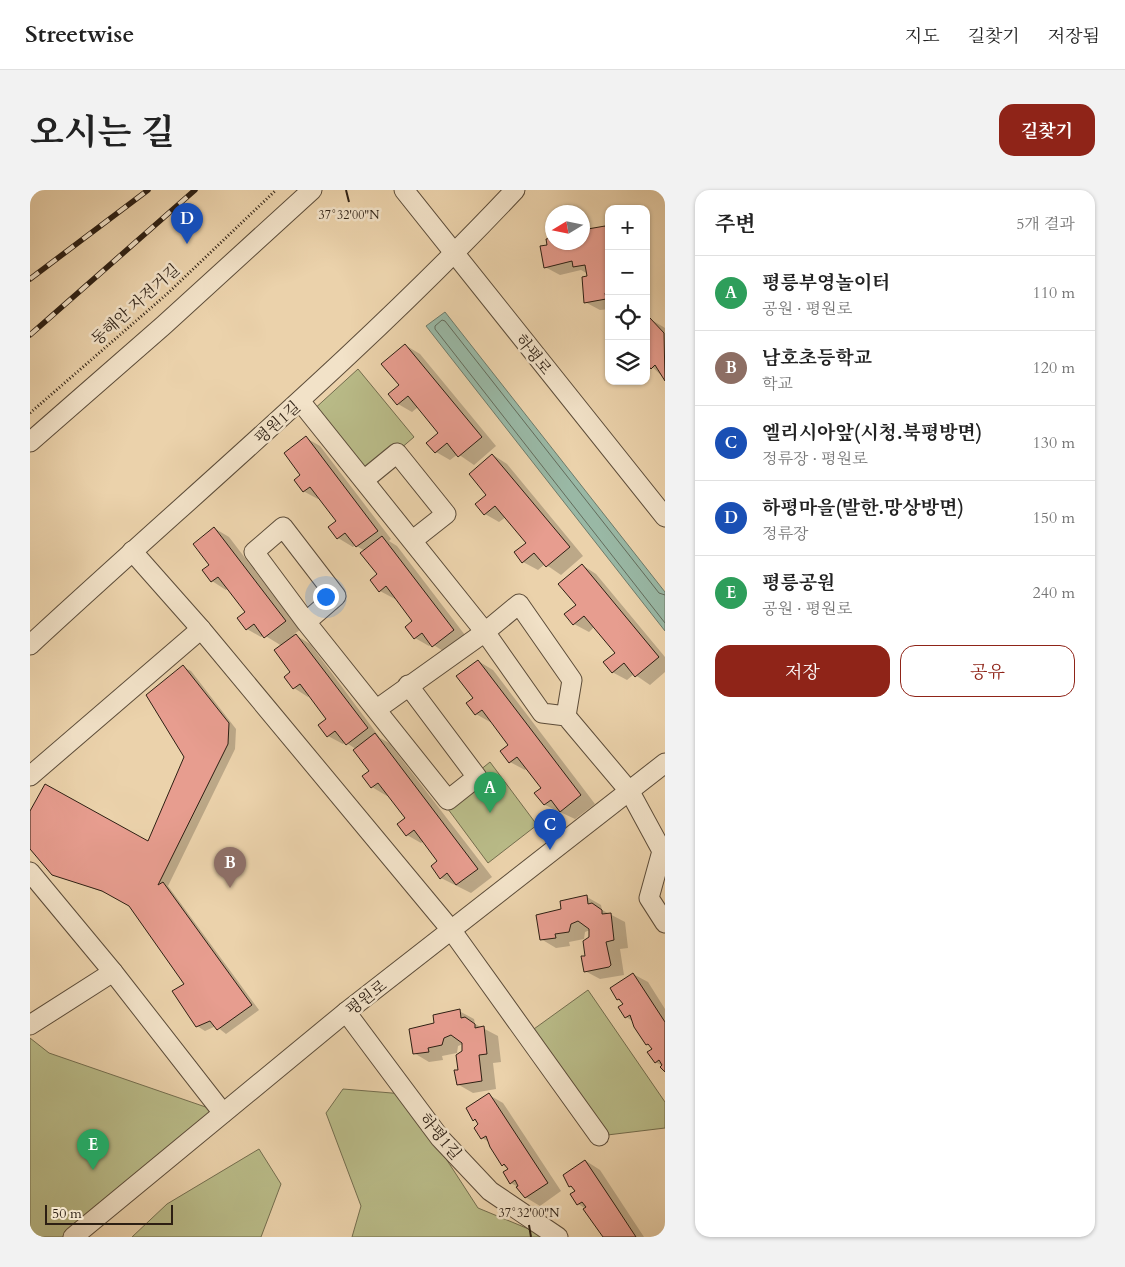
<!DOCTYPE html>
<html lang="ko">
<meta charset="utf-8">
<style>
:root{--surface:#fff;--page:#f2f2f2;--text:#222;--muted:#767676;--line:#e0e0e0;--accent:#8f2418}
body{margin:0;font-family:Cardo,"Noto Serif KR",serif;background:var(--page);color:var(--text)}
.controls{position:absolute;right:15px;top:15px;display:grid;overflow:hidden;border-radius:10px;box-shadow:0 1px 4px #0004}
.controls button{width:45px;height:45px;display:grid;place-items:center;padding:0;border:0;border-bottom:1px solid var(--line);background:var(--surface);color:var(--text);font:25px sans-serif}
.compass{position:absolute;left:515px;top:15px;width:45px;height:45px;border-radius:50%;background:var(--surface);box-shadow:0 1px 4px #0004;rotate:260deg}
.scale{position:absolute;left:15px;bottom:12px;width:128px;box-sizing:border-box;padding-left:5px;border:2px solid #2d1f13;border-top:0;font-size:14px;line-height:18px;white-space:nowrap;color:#2d1f13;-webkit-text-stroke:4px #f2e2c8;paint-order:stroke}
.you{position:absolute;left:295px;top:406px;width:18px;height:18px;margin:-12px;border:4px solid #fff;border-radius:50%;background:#1a73e8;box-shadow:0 0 0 8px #1a73e833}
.badge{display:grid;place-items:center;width:32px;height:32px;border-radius:50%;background:var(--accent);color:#fff;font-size:16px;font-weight:700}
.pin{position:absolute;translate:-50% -41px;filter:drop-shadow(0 1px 2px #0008)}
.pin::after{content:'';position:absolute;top:26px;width:18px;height:15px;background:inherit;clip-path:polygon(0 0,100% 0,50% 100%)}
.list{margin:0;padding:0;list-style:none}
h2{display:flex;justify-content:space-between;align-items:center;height:65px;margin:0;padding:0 20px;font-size:21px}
h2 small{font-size:16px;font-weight:400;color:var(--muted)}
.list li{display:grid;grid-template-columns:32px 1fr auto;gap:15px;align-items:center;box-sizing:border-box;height:75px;padding:0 20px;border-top:1px solid var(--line)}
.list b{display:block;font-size:19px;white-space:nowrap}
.list p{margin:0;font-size:16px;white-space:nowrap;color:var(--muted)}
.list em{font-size:16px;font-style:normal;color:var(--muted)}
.actions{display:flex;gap:10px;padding:15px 20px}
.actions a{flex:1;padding:11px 0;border:1px solid var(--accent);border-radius:15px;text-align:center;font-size:18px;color:var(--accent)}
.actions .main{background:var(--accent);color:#fff}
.icon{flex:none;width:28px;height:28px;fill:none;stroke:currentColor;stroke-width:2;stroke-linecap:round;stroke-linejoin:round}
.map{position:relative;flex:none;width:635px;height:1047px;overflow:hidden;border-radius:15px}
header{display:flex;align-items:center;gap:30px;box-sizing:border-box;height:70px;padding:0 25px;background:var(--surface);border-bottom:1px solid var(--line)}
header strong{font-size:24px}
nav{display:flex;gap:28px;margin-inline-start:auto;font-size:18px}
.intro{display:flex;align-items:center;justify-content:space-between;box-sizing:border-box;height:120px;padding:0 30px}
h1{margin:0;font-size:35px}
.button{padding:12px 22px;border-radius:15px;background:var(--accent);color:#fff;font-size:18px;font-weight:700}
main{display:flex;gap:30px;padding:0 30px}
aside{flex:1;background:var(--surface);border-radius:15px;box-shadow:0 1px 4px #0004}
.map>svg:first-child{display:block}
.green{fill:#b9bb88;stroke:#736d4e}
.water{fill:#99b8a5;stroke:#6e7b6b}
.shadow{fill:#0003}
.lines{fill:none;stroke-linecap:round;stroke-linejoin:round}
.shore{stroke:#636c5c;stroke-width:1}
.building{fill:#e79d8f;stroke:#2d1f13}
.minor-casing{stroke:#5c4c39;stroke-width:21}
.path{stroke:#2d1f13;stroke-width:3;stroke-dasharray:1 2.5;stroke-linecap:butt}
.minor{stroke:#f2e2c8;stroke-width:19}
.rail-casing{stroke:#2d1f13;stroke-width:5.5}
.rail{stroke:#f2e2c8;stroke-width:4;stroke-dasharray:11;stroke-linecap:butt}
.ticks{fill:none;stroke:#2d1f13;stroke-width:2}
.labels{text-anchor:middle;stroke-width:5;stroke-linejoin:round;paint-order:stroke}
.street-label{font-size:16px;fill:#2d1f13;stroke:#f2e2c8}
.ticks-label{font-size:12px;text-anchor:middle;fill:#2d1f13;stroke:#f2e2c8;stroke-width:5;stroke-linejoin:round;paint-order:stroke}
</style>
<header>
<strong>Streetwise</strong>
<nav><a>지도</a><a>길찾기</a><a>저장됨</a></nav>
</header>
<div class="intro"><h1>오시는 길</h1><a class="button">길찾기</a></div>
<main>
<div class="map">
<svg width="635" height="1047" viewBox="0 0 635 1047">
<rect width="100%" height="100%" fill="#ebd2ab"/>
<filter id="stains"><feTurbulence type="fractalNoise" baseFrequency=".004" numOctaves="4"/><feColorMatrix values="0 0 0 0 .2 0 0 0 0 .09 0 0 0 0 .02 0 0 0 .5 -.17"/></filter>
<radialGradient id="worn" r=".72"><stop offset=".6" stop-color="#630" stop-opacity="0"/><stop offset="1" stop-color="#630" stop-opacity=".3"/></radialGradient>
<g class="green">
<path d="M328,179L384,247L334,290L281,222Z"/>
<path d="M460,572L507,635L458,673L412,611Z"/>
<path d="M558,800L635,912V938L569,946L497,844Z"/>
<path d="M0,848L19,863L193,923L43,1047H0Z"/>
<path d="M313,899L374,904L448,1018L518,1047H322L331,1016L296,923Z"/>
<path d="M229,959L251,994L231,1047H102L137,1014Z"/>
</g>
<path class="water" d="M415,122L635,402V441L396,136Z"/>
<g class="shadow">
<path d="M574,37L579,40V119L570,120L555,112L558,84L551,80L530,85L515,77L517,50L522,48V52H552Z"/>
<path d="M620,129L635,138V189L616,171V131Z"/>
<path d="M375,155L390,164L466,256L444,275L428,264L420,270L406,262L410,243L388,217L382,222L368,214Z"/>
<path d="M276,248L290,256L361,349L359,351L367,356L438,449L418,464L402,454L399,456L385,448L384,431L366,408L365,409L350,401L349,385L335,361L325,355L323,357L308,348L300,338L308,332L290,308L288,309L273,301L272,285Z"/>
<path d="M463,265L477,274L553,366L531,385L515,374L508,380L493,372L497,353L476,327L469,332L455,324Z"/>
<path d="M184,338L199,347L270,440L264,444L280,454L350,548L359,553L462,687L441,703L411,688L409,671L394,651L391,653L377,645V628L358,605L357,606L342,597L334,587L341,582L326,559L315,552L313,554L298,546V529L280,505L278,507L264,498L262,482L252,456L234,445L231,447L217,439L216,422L198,398L196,400L182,391L174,381L181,375Z"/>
<path d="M552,375L566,384L635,467V482L620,495L604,484L597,490L582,482L587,463L564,437L559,442L544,434Z"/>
<path d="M448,471L463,480L565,614L545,629L515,615L506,603L513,598L497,578L495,580L480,572V555L462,531L460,532L446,524L444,508Z"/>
<path d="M153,477L161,481L206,539L205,559L138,696L229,820L196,844L186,836L175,841L167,836L156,795L99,716L81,705L23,684L0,658V624L118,653L156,567Z"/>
<path d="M557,707L571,715L572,720L595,732L598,758L590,759L594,785L570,789L555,781L560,740L555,742L554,749L539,752L540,756L526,758L511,749L533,720Z"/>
<path d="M603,784L618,792L635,819V882L633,876L625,872L622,857L617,854L604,832L596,827L594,814L588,809Z"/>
<path d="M429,821L444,829L445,834L468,846L471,872L463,873L466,899L443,903L429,895L433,854L428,856L427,863L412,866L413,870L399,872L384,863L406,834Z"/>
<path d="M459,905L473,913L531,1001L510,1016L495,1007L488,997L481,993L479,980L473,975L459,952L452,948L450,935L444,930Z"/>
<path d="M556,971L570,980L614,1047H576L558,1020L548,1014L542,1004L547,1001L540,996Z"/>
</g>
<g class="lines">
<path class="shore" d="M635,405L629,403L415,131L412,130L405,136V139L635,433"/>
</g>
<g class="building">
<path d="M575,36L579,43V65L576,66L579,103H575L576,109L554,113L552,87L557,86L555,75L543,77L542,71L514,78L510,56L517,55L516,49L522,48V52H552V40Z"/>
<path d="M620,128L634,143L635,191L625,175L621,179L616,173V131Z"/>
<path d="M375,154L452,247L428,267L417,253L405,263L396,253L408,243L378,206L367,215L358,204L369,195L351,174Z"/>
<path d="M276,246L348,341L326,357L315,343L307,349L298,337L306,331L280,297L273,302L264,290L270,285L254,263Z"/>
<path d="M462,264L540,357L516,377L504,363L492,373L484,362L496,353L465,316L454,325L445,314L456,305L439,284Z"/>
<path d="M184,337L256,431L234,448L224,434L216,440L207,428L215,422L188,387L181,392L172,380L179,375L163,354Z"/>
<path d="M352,346L424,440L402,457L392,443L384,449L375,437L382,431L356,396L349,402L340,390L347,384L330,363Z"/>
<path d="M552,374L629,467L605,487L594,473L582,483L573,472L585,463L554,426L543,435L534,424L546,415L528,394Z"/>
<path d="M266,444L338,538L316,555L305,541L297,547L288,535L296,529L270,494L263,499L254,487L260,482L244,460Z"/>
<path d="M448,470L551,605L530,622L521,610L514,615L504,603L511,598L487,567L479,573L470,561L478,555L452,520L445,525L436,513L443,508L426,486Z"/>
<path d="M153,475L199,533L198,554L128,695L133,692L222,815L187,840L180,831L166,837L142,801L154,794L99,716L72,701L22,685L0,659V621L15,594L118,651L154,567L116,505Z"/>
<path d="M345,543L448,679L426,695L417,683L410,689L401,676L407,671L384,640L376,646L367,634L375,628L348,593L341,598L332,586L339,581L323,560Z"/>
<path d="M557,705L558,714L562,713L572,720V724L581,723L584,750L576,752L581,775L579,777L554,782L551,766H555L553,751L559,747V739L548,731L541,734L539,742L525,744L526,748L510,750L506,725L531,719L530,711Z"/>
<path d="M603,783L635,832V882L630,877L632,875L629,870L625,873L617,862L622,859L618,854L616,855L604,837L600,825L595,828L588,817L593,814L589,809L587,810L580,798Z"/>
<path d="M430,819L431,828L435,827L445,834V838L454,836L457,864L449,865L452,891L427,895L424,880H428L426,865L432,861V853L421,845L414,848L412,855L398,858L399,862L383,864L379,839L404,833L403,825Z"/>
<path d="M459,903L518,993L495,1008L486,997L488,996L485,990L480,994L473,982L478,979L474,974L472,976L460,957L456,946L451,949L444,938L448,934L445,929L443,931L436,918Z"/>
<path d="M555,970L585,1015L606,1047H573L553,1019L556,1017L552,1012L547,1015L540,1004L545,1001L541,996L539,997L533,985Z"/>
</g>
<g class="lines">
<defs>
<g id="minor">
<path d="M374,0L635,327"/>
<path d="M270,211L455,442L512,523L536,526L600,602L632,661L619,708L635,733"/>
<path d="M0,252L134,135L282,0"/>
<path d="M334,290L367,263L416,324L383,350"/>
<path d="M102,361L171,439L422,741L569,946"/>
<path d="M276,432L306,406L253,337L224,362L276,432L418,610L447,587L378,495"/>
<path d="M0,455C163,304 333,162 485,0"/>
<path d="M347,519L455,442L489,414L542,490L536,526"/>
<path d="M0,586L171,439"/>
<path d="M0,682L83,782"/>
<path d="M316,822L410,948L460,1001L528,1047"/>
<path d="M0,835L83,782L193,923"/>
<path d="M43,1047L316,822L635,573"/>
</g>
</defs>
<use href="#minor" class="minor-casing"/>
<path class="path" d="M0,223L137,104L246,0"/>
<use href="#minor" class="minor"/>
<defs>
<g id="rail">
<path d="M0,89L118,0"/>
<path d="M0,145L165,0"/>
</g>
</defs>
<use href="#rail" class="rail-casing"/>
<use href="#rail" class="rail"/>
</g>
<path class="ticks" d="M316,0L319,12M499,1035L501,1047"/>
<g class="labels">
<g class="street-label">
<text transform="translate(105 114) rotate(-42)" y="6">동해안 자전거길</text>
<text transform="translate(504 164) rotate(51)" y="6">하평로</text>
<text transform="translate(247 232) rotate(-42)" y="6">평원1길</text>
<text transform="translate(336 807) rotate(-38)" y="6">평원로</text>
<text transform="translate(411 946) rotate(50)" y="6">하평1길</text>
</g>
</g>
<g class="ticks-label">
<text x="319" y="29">37°32'00"N</text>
<text x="499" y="1027">37°32'00"N</text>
</g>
<rect width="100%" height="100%" filter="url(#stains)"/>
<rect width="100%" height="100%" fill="url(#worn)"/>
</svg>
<div class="controls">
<button>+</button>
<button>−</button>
<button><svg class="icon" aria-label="locate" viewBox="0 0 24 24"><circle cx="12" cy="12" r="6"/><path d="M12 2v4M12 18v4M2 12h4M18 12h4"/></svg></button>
<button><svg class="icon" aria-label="layers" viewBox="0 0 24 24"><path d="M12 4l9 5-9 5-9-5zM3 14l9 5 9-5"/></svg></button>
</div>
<svg class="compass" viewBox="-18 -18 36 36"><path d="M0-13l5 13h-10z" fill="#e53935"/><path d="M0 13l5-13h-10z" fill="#767676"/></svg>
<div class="scale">50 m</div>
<div class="you"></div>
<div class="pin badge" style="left:460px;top:623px;background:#2e9e5b">A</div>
<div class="pin badge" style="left:200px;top:698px;background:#8d6e63">B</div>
<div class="pin badge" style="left:520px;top:660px;background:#1a4fb4">C</div>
<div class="pin badge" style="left:157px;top:54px;background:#1a4fb4">D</div>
<div class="pin badge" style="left:63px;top:980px;background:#2e9e5b">E</div>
</div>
<aside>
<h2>주변<small>5개 결과</small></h2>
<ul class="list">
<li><span class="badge" style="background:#2e9e5b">A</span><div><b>평릉부영놀이터</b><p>공원 · 평원로</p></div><em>110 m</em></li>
<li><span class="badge" style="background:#8d6e63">B</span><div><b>남호초등학교</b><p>학교</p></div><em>120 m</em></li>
<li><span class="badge" style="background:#1a4fb4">C</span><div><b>엘리시아앞(시청.북평방면)</b><p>정류장 · 평원로</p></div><em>130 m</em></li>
<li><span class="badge" style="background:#1a4fb4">D</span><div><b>하평마을(발한.망상방면)</b><p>정류장</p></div><em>150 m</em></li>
<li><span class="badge" style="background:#2e9e5b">E</span><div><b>평릉공원</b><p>공원 · 평원로</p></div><em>240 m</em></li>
</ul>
<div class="actions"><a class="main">저장</a><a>공유</a></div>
</aside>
</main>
